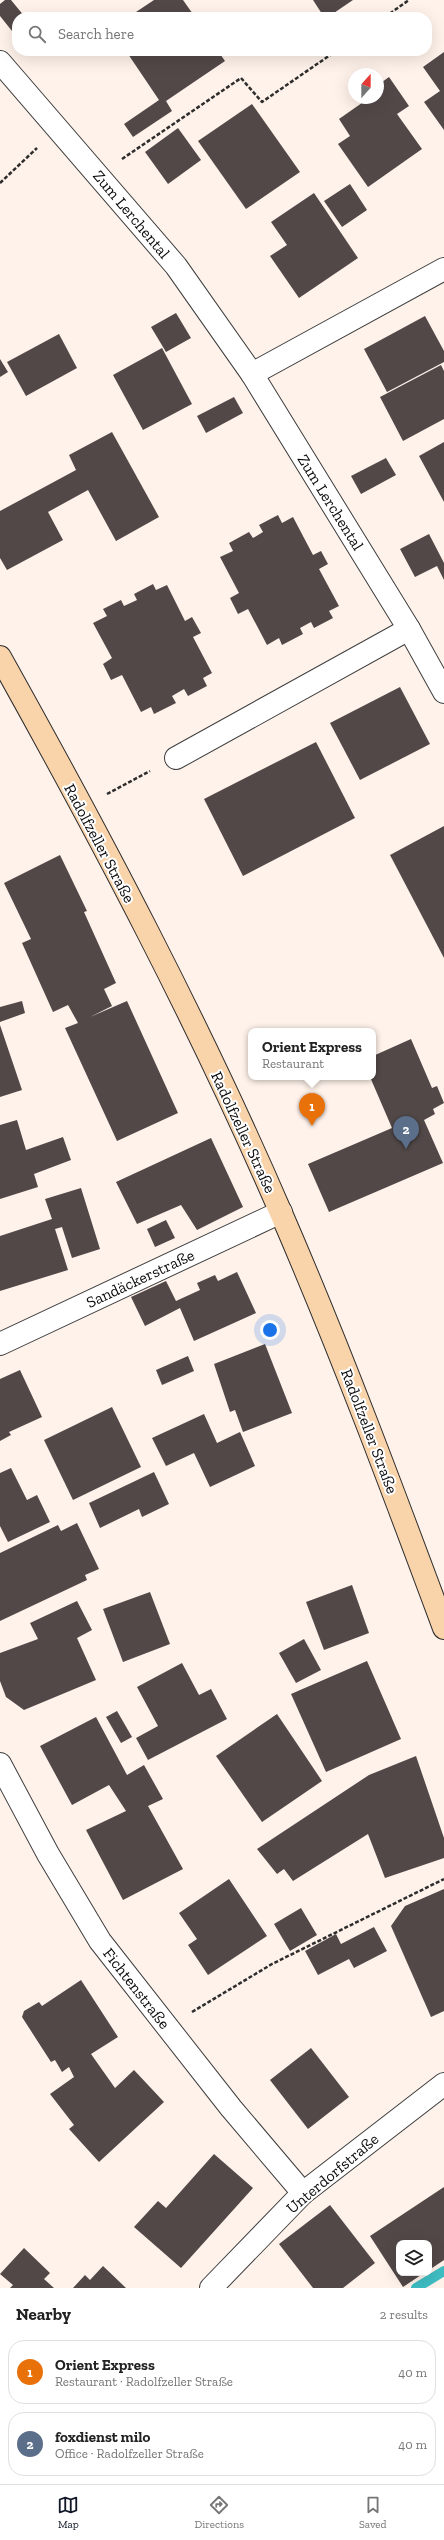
<!DOCTYPE html>
<meta charset="utf-8">
<style>
:root{--surface:#fff;--page:#f2f2f2;--text:#222;--muted:#767676;--line:#e0e0e0;--accent:#111827}
body{margin:0;font-family:"Zilla Slab",serif;background:var(--page);color:var(--text)}
.controls{position:absolute;right:12px;bottom:12px;display:grid;overflow:hidden;border-radius:8px;box-shadow:0 4px 16px #0002}
.controls button{width:36px;height:36px;display:grid;place-items:center;padding:0;border:0;border-bottom:1px solid var(--line);background:var(--surface);color:var(--text);font:20px sans-serif}
.compass{position:absolute;left:348px;top:68px;width:36px;height:36px;border-radius:50%;background:var(--surface);box-shadow:0 4px 16px #0002;rotate:21deg}
.you{position:absolute;left:270px;top:1330px;width:14px;height:14px;margin:-10px;border:3px solid #fff;border-radius:50%;background:#1a73e8;box-shadow:0 0 0 6px #1a73e833}
.badge{display:grid;place-items:center;width:26px;height:26px;border-radius:50%;background:var(--accent);color:#fff;font-size:13px;font-weight:700}
.pin{position:absolute;translate:-50% -33px;filter:drop-shadow(0 1px 2px #0008)}
.pin::after{content:'';position:absolute;top:21px;width:14px;height:12px;background:inherit;clip-path:polygon(0 0,100% 0,50% 100%)}
.popup{position:absolute;left:248px;top:1028px;width:128px;height:52px;box-sizing:border-box;display:grid;place-content:center;border-radius:8px;background:var(--surface);filter:drop-shadow(0 1px 3px #0005);font-size:13px;white-space:nowrap;color:var(--muted)}
.popup b{font-size:15px;color:var(--text)}
.popup::after{content:'';position:absolute;left:50%;top:100%;margin-left:-8px;border:8px solid transparent;border-top-color:var(--surface)}
.list{margin:0;padding:0;list-style:none}
h2{display:flex;justify-content:space-between;align-items:center;height:52px;margin:0;padding:0 16px;font-size:17px}
h2 small{font-size:13px;font-weight:400;color:var(--muted)}
.list li{display:grid;grid-template-columns:26px 1fr auto;gap:12px;align-items:center;box-sizing:border-box;height:64px;margin:0 8px 8px;padding:0 8px;border:1px solid var(--line);border-radius:16px}
.list b{display:block;font-size:15px;white-space:nowrap}
.list p{margin:0;font-size:13px;white-space:nowrap;color:var(--muted)}
.list em{font-size:13px;font-style:normal;color:var(--muted)}
.icon{flex:none;width:22px;height:22px;fill:none;stroke:currentColor;stroke-width:2;stroke-linecap:round;stroke-linejoin:round}
.map{position:relative;flex:none;width:444px;height:2288px;overflow:hidden}
.search{position:absolute;background:var(--surface);box-shadow:0 4px 16px #0002;left:12px;right:12px;top:12px;height:44px;display:flex;align-items:center;gap:10px;box-sizing:border-box;padding:0 14px;border-radius:16px;color:var(--muted);font-size:15px}
.sheet{height:196px;background:var(--surface)}
nav{display:flex;justify-content:space-around;align-items:center;box-sizing:border-box;height:56px;border-top:1px solid var(--line);background:var(--surface);font-size:11px;color:var(--muted)}
nav a{display:grid;justify-items:center;gap:2px}
nav .on{color:var(--accent)}
.map>svg:first-child{display:block}
.lines{fill:none;stroke-linecap:round;stroke-linejoin:round}
.stream{stroke:#3ebec3;stroke-width:10}
.building{fill:#524848}
.street-casing{stroke:#3e3e3e;stroke-width:24}
.secondary-casing{stroke:#2d2d2d;stroke-width:24}
.path{stroke:#2d2d2d;stroke-width:2.5;stroke-dasharray:4 2;stroke-linecap:butt}
.street{stroke:#fff;stroke-width:22}
.secondary{stroke:#f9d3a9;stroke-width:22}
.labels{text-anchor:middle;stroke-width:4;stroke-linejoin:round;paint-order:stroke}
.street-label{font-size:16px;fill:#0b0b0b;stroke:#fff}
</style>
<div class="map">
<svg width="444" height="2288" viewBox="0 0 444 2288">
<rect width="100%" height="100%" fill="#fef2ea"/>
<g class="lines">
<path class="stream" d="M416,2288L444,2271"/>
</g>
<g class="building">
<path d="M5,0H11L25,17H17L16,36L0,16V4Z"/>
<path d="M154,0H183L195,17H139L136,12Z"/>
<path d="M313,0H353L328,17H324Z"/>
<path d="M133,51H218L225,61L166,101L172,111L133,137L124,124L159,100L128,54Z"/>
<path d="M444,52V130L424,102L440,91L423,67Z"/>
<path d="M389,77L409,106L397,114L422,149L368,187L338,144L350,136L339,119L369,98H378V85Z"/>
<path d="M252,104L300,172L246,209L198,141Z"/>
<path d="M178,128L201,160L168,184L145,152Z"/>
<path d="M350,184L367,210L342,227L324,201Z"/>
<path d="M314,193L358,258L299,298L270,256L287,245L271,222Z"/>
<path d="M176,313L191,338L166,352L151,327Z"/>
<path d="M425,316L444,351V362L387,392L364,349Z"/>
<path d="M59,334L77,368L26,396L7,362Z"/>
<path d="M162,348L192,404L143,430L113,375Z"/>
<path d="M0,359L8,372L0,377Z"/>
<path d="M441,365L444,371V419L403,441L380,397Z"/>
<path d="M234,397L243,413L206,433L197,416Z"/>
<path d="M112,432L159,517L116,541L88,490L48,512L63,540L7,570L0,558V511L76,470L69,455Z"/>
<path d="M444,442V502L419,456Z"/>
<path d="M386,458L396,475L361,494L351,476Z"/>
<path d="M278,515L282,523L293,517L313,555L321,551L328,564L319,569L339,606L329,611L333,618L314,628L311,622L300,628L303,634L282,645L279,638L267,645L248,609L238,614L230,598L239,593L220,557L233,551L229,543L249,532L253,538L263,532L259,525Z"/>
<path d="M429,534L444,563V580L437,566L415,577L400,549Z"/>
<path d="M153,584L156,590L167,585L185,621L192,617L201,633L193,637L212,673L203,678L207,686L188,696L184,689L172,696L176,703L154,714L151,707L141,712L122,675L111,680L103,664L112,658L93,623L107,616L103,609L121,600L124,606L137,600L134,594Z"/>
<path d="M400,687L430,744L360,780L330,723Z"/>
<path d="M316,742L355,818L243,876L204,799Z"/>
<path d="M444,826V958L390,855Z"/>
<path d="M60,855L87,911L84,912L116,983L104,989L112,1006L90,1017L127,1001L178,1113L117,1141L65,1028L78,1023L68,1005L53,1012L22,943L31,939L4,883Z"/>
<path d="M22,1001L25,1013L0,1022V1007Z"/>
<path d="M0,1025L22,1090L0,1097Z"/>
<path d="M411,1039L432,1088L437,1086L444,1103L433,1109L435,1114L424,1120L443,1163L329,1212L308,1164L392,1128L370,1077H373V1056Z"/>
<path d="M17,1120L26,1150L63,1137L71,1160L34,1174L38,1187L0,1199V1125Z"/>
<path d="M211,1138L243,1207L197,1230L181,1205L137,1224L116,1182Z"/>
<path d="M81,1188L100,1249L72,1258L62,1227L55,1229L68,1270L0,1291V1236L52,1219L45,1199Z"/>
<path d="M166,1220L175,1238L155,1247L147,1229Z"/>
<path d="M237,1272L256,1313L194,1341L180,1308L145,1326L131,1297L166,1281L176,1301L200,1290L197,1283L215,1275L218,1281Z"/>
<path d="M265,1344L292,1413L243,1432L235,1410L230,1412L214,1364Z"/>
<path d="M188,1356L194,1371L162,1385L156,1370Z"/>
<path d="M20,1370L42,1417L9,1432L11,1435L0,1441V1379Z"/>
<path d="M112,1407L141,1467L73,1500L44,1440Z"/>
<path d="M204,1414L217,1443L240,1432L255,1466L210,1487L194,1453L166,1466L152,1438Z"/>
<path d="M11,1468L27,1500L37,1495L50,1522L8,1542L0,1526V1473Z"/>
<path d="M154,1472L169,1504L142,1517L139,1509L100,1528L89,1503Z"/>
<path d="M77,1523L99,1569L85,1575L87,1580L0,1621V1553L58,1525L61,1531Z"/>
<path d="M352,1585L369,1633L324,1650L306,1602Z"/>
<path d="M150,1592L170,1644L123,1662L103,1609Z"/>
<path d="M77,1601L92,1630L77,1638L96,1680L24,1710L6,1697L0,1681V1653L38,1639L30,1623Z"/>
<path d="M304,1639L321,1670L296,1683L279,1653Z"/>
<path d="M367,1661L401,1739L326,1772L291,1694Z"/>
<path d="M182,1663L199,1695L211,1689L227,1719L148,1760L136,1738L158,1726L137,1687Z"/>
<path d="M117,1711L132,1737L121,1743L106,1717Z"/>
<path d="M277,1714L322,1781L262,1822L216,1756Z"/>
<path d="M96,1717L127,1775L144,1765L163,1799L148,1806L183,1869L123,1900L86,1830L126,1811L109,1785L72,1805L40,1746Z"/>
<path d="M416,1756L444,1838V1858L385,1878L368,1834L293,1881L284,1869L277,1874L257,1849L369,1775Z"/>
<path d="M229,1879L267,1936L208,1975L188,1945L197,1939L179,1913Z"/>
<path d="M444,1889V2011L431,2017L391,1926L405,1906Z"/>
<path d="M301,1908L317,1935L290,1951L274,1924Z"/>
<path d="M374,1927L387,1951L354,1968L349,1959L318,1975L305,1951L336,1934L341,1944Z"/>
<path d="M81,1980L118,2037L91,2054L115,2088L134,2070L164,2102L99,2162L69,2129L74,2125L50,2094L74,2077L69,2067L62,2072L55,2060L51,2062L22,2017L24,2011L39,2002L42,2006Z"/>
<path d="M311,2048L349,2097L308,2129L270,2080Z"/>
<path d="M214,2154L253,2188L181,2268L134,2227L158,2201L166,2208Z"/>
<path d="M444,2187V2260L429,2270V2243H399V2273H424L403,2287L370,2236Z"/>
<path d="M330,2205L375,2263L343,2288H313L279,2244Z"/>
<path d="M24,2248L50,2273L44,2279L54,2288H10L13,2285L0,2274Z"/>
<path d="M103,2266L126,2288H73L85,2275L90,2280Z"/>
</g>
<g class="lines">
<defs>
<g id="street">
<path d="M0,62L176,266L252,374L409,629L444,692"/>
<path d="M252,374L444,269"/>
<path d="M176,758L409,629"/>
<path d="M0,1344L281,1212"/>
<path d="M0,1764L48,1854L100,1941L231,2108L303,2193"/>
<path d="M211,2288L303,2193L444,2084"/>
</g>
<path id="secondary" d="M0,657C101,838 199,1023 281,1213C340,1349 392,1488 444,1628"/>
</defs>
<use href="#street" class="street-casing"/>
<use href="#secondary" class="secondary-casing"/>
<g class="path">
<path d="M385,17L409,0"/>
<path d="M122,159L241,78L262,102L336,51"/>
<path d="M0,183L37,148"/>
<path d="M107,794L150,771"/>
<path d="M192,2012L272,1964L444,1879"/>
</g>
<use href="#street" class="street"/>
<use href="#secondary" class="secondary"/>
</g>
<g class="labels">
<g class="street-label">
<text transform="translate(132 214) rotate(50)" y="6">Zum Lerchental</text>
<text transform="translate(331 502) rotate(58)" y="6">Zum Lerchental</text>
<text transform="translate(100 843) rotate(62)" y="6">Radolfzeller Straße</text>
<text transform="translate(244 1132) rotate(65)" y="6">Radolfzeller Straße</text>
<text transform="translate(140 1278) rotate(-25)" y="6">Sandäckerstraße</text>
<text transform="translate(370 1431) rotate(69)" y="6">Radolfzeller Straße</text>
<text transform="translate(137 1988) rotate(52)" y="6">Fichtenstraße</text>
<text transform="translate(332 2173) rotate(-40)" y="6">Unterdorfstraße</text>
</g>
</g>
</svg>
<div class="controls">
<button><svg class="icon" aria-label="layers" viewBox="0 0 24 24"><path d="M12 4l9 5-9 5-9-5zM3 14l9 5 9-5"/></svg></button>
</div>
<svg class="compass" viewBox="-18 -18 36 36"><path d="M0-13l5 13h-10z" fill="#e53935"/><path d="M0 13l5-13h-10z" fill="#767676"/></svg>
<div class="you"></div>
<div class="pin badge" style="left:312px;top:1126px;background:#e8710a">1</div>
<div class="popup"><b>Orient Express</b>Restaurant</div>
<div class="pin badge" style="left:406px;top:1149px;background:#5c6f8a">2</div>
<div class="search"><svg class="icon" aria-label="search" viewBox="0 0 24 24"><circle cx="10" cy="10" r="6"/><path d="M15 15l6 6"/></svg>Search here</div>
</div>
<section class="sheet">
<h2>Nearby<small>2 results</small></h2>
<ul class="list">
<li><span class="badge" style="background:#e8710a">1</span><div><b>Orient Express</b><p>Restaurant · Radolfzeller Straße</p></div><em>40 m</em></li>
<li><span class="badge" style="background:#5c6f8a">2</span><div><b>foxdienst milo</b><p>Office · Radolfzeller Straße</p></div><em>40 m</em></li>
</ul>
</section>
<nav>
<a class="on"><svg class="icon" aria-label="map" viewBox="0 0 24 24"><path d="M3 6l6-2 6 2 6-2v14l-6 2-6-2-6 2zM9 4v14M15 6v14"/></svg>Map</a>
<a><svg class="icon" aria-label="directions" viewBox="0 0 24 24"><path d="M12 3l9 9-9 9-9-9zM9 14v-3h6M13 9l2 2-2 2"/></svg>Directions</a>
<a><svg class="icon" aria-label="saved" viewBox="0 0 24 24"><path d="M7 4h10v16l-5-4-5 4z"/></svg>Saved</a>
</nav>
